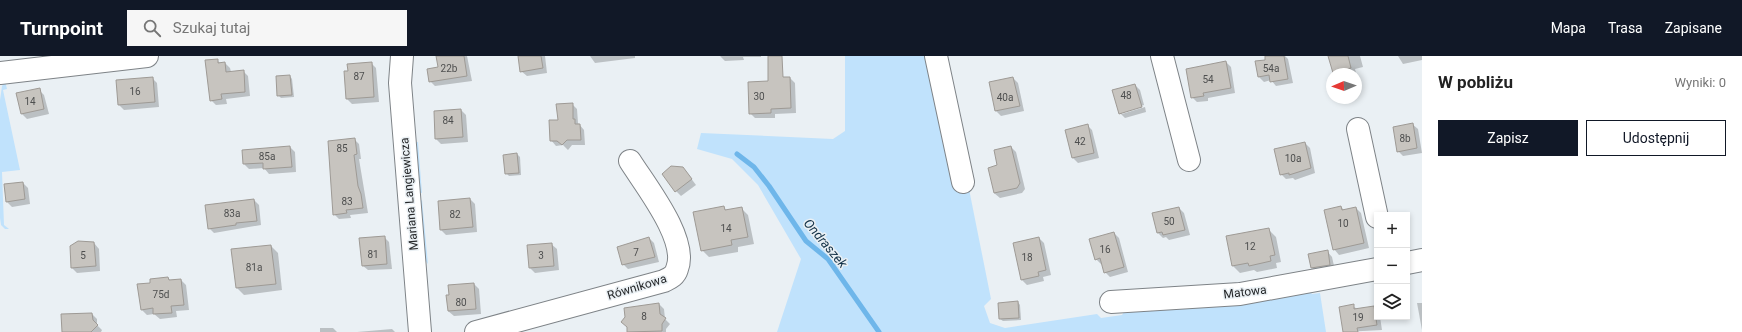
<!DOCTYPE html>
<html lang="pl">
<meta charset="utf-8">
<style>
:root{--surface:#fff;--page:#f6f6f6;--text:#222;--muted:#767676;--line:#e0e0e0;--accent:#111827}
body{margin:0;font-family:Roboto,sans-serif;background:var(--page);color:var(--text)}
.controls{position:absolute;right:12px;bottom:12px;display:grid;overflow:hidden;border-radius:0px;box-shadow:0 2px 6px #0003}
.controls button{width:36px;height:36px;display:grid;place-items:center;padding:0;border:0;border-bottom:1px solid var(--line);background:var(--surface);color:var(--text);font:20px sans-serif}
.compass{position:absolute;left:1326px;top:12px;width:36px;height:36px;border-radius:50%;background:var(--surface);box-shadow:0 2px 6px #0003;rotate:268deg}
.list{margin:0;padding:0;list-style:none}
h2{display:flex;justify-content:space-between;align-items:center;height:52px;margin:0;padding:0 16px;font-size:17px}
h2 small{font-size:13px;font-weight:400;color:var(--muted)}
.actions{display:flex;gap:8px;padding:12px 16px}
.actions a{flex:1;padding:9px 0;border:1px solid var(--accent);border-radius:0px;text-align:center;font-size:14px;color:var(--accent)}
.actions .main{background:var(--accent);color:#fff}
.icon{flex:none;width:22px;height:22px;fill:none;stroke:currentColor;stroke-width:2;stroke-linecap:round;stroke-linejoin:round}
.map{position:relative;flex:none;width:1422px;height:276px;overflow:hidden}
header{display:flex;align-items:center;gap:24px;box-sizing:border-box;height:56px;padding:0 20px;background:var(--accent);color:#fff}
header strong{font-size:19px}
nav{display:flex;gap:22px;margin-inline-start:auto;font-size:14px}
.search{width:280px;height:36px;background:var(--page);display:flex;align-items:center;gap:10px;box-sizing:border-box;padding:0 14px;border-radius:0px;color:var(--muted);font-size:15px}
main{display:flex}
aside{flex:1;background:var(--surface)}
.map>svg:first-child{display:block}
.green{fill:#c0e2fc}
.shadow{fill:#0003}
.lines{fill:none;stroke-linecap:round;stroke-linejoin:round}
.stream{stroke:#6eb6ea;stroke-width:5}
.building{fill:#c7c4bf;stroke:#9e9a95}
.minor-casing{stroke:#7e8387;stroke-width:24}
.minor{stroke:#fff;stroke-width:22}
.labels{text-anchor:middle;stroke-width:3;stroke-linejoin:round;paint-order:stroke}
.number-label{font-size:10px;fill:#4e4f4f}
.street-label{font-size:12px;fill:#26282a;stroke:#eaf0f4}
.water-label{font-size:13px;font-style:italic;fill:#113046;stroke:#eaf0f4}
</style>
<header>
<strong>Turnpoint</strong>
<div class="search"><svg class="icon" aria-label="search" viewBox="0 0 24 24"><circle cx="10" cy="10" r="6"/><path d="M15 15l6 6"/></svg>Szukaj tutaj</div>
<nav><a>Mapa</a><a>Trasa</a><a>Zapisane</a></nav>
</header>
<main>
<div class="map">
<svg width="1422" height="276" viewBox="0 0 1422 276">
<rect width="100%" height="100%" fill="#eaf0f4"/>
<g class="green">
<path d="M845,0H932L969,133L991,243L984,250L990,267L1005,272L1097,258L1101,262L1122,259L1130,247L1309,234L1312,238L1320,237L1326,276H777L801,203L758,129L732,103L697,93L701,77L833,83L845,75Z"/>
<path d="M5,25L7,33L3,34L20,114L2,116L4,169L9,173H5L1,169L0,162V44L2,30Z"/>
<path d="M418,86L422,137L418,136L411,87Z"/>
<path d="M422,144L428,208L422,200L419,146Z"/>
</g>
<g class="shadow">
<path d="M439,0H467L472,25L435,30L430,25L439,12Z"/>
<path d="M519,0H545L547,17L527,20L521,15Z"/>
<path d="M590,0H635V2L595,7Z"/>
<path d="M720,0H761V1H743L744,4L725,5Z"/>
<path d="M1271,0H1285L1288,3L1293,27L1276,30L1271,24L1264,26L1259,21L1267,4Z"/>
<path d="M1329,0H1360L1363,11L1355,13L1356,17L1353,18H1335Z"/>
<path d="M1398,0H1422V4L1403,8Z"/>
<path d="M217,4L220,7H225L230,12L231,16L243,15L248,20L250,40L226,43L227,48L216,49L211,44Z"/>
<path d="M1226,6L1231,11L1235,37L1208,42V45L1197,46L1192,41Z"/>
<path d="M371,7L376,12L379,46L352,48L347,43Z"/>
<path d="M290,20L292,23L294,41L281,42L278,39Z"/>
<path d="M152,22L157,27L159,51L124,54L119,49Z"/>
<path d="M790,22L795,27L796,57L775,58V62H755L750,57L769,26Z"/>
<path d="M1013,22L1018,27L1024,55L1001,60L996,55L990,27Z"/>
<path d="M1135,29L1140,34L1144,49L1122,56V58L1145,51L1146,56L1125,62L1120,57Z"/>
<path d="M39,34L44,39L49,58L27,63L21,57Z"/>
<path d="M572,48L577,53L578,67L584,74L585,89H572L568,94L563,89L556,90L551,84L559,65Z"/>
<path d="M461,54L466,59L468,86L441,88L436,83Z"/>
<path d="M1412,68L1418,73L1422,97L1403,100L1398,95Z"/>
<path d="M1087,69L1092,74L1099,102L1078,107L1073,102Z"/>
<path d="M354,83L359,88L361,103H359L368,157L350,159L351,162L339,163L334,158Z"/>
<path d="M1305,87L1310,92L1315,117L1295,124L1293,122L1286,123L1281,118Z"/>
<path d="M290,91L295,96L296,116L269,118L264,112L249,113L244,108L243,95Z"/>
<path d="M1011,91L1016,96L1025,133L1022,137L1000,142L994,137L999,110Z"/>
<path d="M517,98L520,101L521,119L509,120L506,117Z"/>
<path d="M687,117L696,129L681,140L676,135Z"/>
<path d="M23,127L28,132L30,148L12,151L7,146Z"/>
<path d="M470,143L475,148L477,176L446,179L441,174Z"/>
<path d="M254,144L259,149L261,169L214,177L209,172Z"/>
<path d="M723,151L727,155L741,152L748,159L754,188L738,191V196L709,201L702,194Z"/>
<path d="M1341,151L1344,154L1356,152L1361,157L1369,192L1339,199L1334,193Z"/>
<path d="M1179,152L1184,157L1190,179L1169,184L1166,181L1163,182L1158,177Z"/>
<path d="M1269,174L1276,181L1281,206L1276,207L1277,212L1257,216L1254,214L1240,217L1233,210Z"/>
<path d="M1114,177L1119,182L1128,216L1110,221L1105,216L1103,208H1101L1096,203Z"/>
<path d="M384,181L389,186L392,213L368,214L362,209Z"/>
<path d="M649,182L654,187L659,206L628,213L623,208Z"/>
<path d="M1039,182L1044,187L1051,219L1043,221L1044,225L1027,229L1022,224Z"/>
<path d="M94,187L99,193L100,215L77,217L72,212Z"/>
<path d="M551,188L557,193L559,214L535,217L530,212L528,190Z"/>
<path d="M271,190L278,197L282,234L244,239L237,232Z"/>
<path d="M1327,195L1332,201L1335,214L1317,217L1312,212L1310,199Z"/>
<path d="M168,222L171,225L181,224L186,229L189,254L176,255L177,261L160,263L154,258L147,259L142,254Z"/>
<path d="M474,228L479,233L481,258L454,260L448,255Z"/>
<path d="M1018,246L1020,249L1021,264L1003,265L1000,263Z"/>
<path d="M1417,247H1422V274Z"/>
<path d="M659,248L664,253L665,263L670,268L666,273V276H628L625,253Z"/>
<path d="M1353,250L1357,253L1374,251L1377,254V261H1380L1382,274L1344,276Z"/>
<path d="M92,258L97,263V269L102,274L101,276H63Z"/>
<path d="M320,272H333L337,276H340H320Z"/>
<path d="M392,273L395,276H357Z"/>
</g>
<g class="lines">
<path class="stream" d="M737,98L754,111L769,130L806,185L828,203L879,276"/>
</g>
<g class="building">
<path d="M436,0H464L467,20L429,26L427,13L438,11Z"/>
<path d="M518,0H541L543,12L520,16Z"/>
<path d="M768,0H782L783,21H790L791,52L771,53V57L749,58L748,26L768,25Z"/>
<path d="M1265,0H1284L1288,23L1270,26L1269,19L1258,21L1255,5L1265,4Z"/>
<path d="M1328,0H1348L1351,12L1333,17Z"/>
<path d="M218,3V7L225,6L226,16L244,14L245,36L221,38L222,43L210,45L205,4Z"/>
<path d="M1226,5L1231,32L1203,37L1204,40L1191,42L1186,13Z"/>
<path d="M372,6L374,41L346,43L344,15H348L347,8Z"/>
<path d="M290,19L292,39L277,40L276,20Z"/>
<path d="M153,21L155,46L118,49L116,24Z"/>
<path d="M1013,21L1020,50L995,55L989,26Z"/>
<path d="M1135,28L1142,51L1119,58L1112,34Z"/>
<path d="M40,32L44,53L21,58L16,37Z"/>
<path d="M573,47V63H575V68H580L581,84H567L562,89L557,85H550L549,64H558L556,48Z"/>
<path d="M461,53L463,81L435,83L434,55Z"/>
<path d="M1413,67L1417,92L1397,96L1393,71Z"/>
<path d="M1088,68L1094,97L1072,102L1065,74Z"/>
<path d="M355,82L357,98L354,99L358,130L361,138L363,152L346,154L347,157L333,159L328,85Z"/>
<path d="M1305,86L1311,112L1289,119V117L1280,119L1274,93Z"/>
<path d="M290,90L292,111L263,113V107L243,108L242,94Z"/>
<path d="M1011,90L1020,127L1017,132L994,137L988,112L997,109L994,94Z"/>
<path d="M517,97L519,117L505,118L503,99Z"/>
<path d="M671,110L683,111L692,123L675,136L662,118Z"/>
<path d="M23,126L25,143L6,146L4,128Z"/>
<path d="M470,142L473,171L440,174L438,145Z"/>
<path d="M254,143L257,165L236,167V169L208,173L205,149Z"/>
<path d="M724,150L725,154L742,151L748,181L731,184L732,189L701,195L693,156Z"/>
<path d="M1341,150L1342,154L1356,151L1364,187L1333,194L1324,154Z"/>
<path d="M1179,151L1185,174L1163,179L1162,176L1157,177L1152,157Z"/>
<path d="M1269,172L1275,199L1270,200L1271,205L1249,210L1248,207L1232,210L1226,180Z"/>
<path d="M1114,176L1124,211L1104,217L1100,202L1095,204L1089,183Z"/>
<path d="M385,180L387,208L362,210L359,182Z"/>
<path d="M649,181L655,201L622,209L617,191Z"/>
<path d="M1039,181L1046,214L1038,216L1039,220L1021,224L1013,187Z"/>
<path d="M78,185L94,186L96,210L71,212L70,190Z"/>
<path d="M552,187L554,210L529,212L527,189Z"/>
<path d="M271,189L276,228L236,232L231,193Z"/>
<path d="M1328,194L1330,209L1311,212L1308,198Z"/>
<path d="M168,221L169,224L181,223L184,249L171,250L172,257L153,258V252L141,254L137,228L150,227V223Z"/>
<path d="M474,227L476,253L448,255L446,239H449L448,229Z"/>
<path d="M1018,245L1019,262L999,263L998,247Z"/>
<path d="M659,247L660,258L666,262L662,268V275L627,276V271L621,266L625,261L624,252Z"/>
<path d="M1354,248V253L1374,250L1377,269L1357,272L1358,276H1343L1339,251Z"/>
<path d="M92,257L93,264L98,269L91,276H62L61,258Z"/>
</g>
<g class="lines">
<defs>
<g id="minor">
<path d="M402,0L400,27L420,276"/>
<path d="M936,0L963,126"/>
<path d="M1162,0L1189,104"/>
<path d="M0,17L147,0"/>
<path d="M1358,73L1377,161"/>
<path d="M1407,207L1422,204"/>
<path d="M1111,246L1240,238L1377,213"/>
<path d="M476,276L664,225C670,222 675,220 677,213C689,184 645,129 630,105"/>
</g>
</defs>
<use href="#minor" class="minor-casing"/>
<use href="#minor" class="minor"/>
</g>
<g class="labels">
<g class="number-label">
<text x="449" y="16">22b</text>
<text x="1271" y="16">54a</text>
<text x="359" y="24">87</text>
<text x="1208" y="27">54</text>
<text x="135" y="39">16</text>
<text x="1126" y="43">48</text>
<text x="759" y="44">30</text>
<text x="1005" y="45">40a</text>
<text x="30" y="49">14</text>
<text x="448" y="68">84</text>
<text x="1405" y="86">8b</text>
<text x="1080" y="89">42</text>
<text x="342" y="96">85</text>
<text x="267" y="104">85a</text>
<text x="1293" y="106">10a</text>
<text x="347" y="149">83</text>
<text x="232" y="161">83a</text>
<text x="455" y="162">82</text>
<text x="1169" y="169">50</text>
<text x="1343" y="171">10</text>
<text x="726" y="176">14</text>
<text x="1250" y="194">12</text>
<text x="1105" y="197">16</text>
<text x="636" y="200">7</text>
<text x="373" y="202">81</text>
<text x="83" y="203">5</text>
<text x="541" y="203">3</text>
<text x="1027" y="205">18</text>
<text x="254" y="215">81a</text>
<text x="161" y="242">75d</text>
<text x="461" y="250">80</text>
<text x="644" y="264">8</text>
<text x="1358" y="265">19</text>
</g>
<g class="street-label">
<text transform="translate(409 138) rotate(-95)" y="4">Mariana Langiewicza</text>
<text transform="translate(637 231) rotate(-17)" y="4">Równikowa</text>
<text transform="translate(1245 236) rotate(-7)" y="4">Matowa</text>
</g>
<g class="water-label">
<text transform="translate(826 187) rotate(50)" y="5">Ondraszek</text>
</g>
</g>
</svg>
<div class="controls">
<button>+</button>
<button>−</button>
<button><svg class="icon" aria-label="layers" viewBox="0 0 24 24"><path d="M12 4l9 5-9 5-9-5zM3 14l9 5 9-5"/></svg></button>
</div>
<svg class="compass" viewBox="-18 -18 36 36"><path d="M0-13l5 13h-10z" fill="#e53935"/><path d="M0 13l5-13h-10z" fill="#767676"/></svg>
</div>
<aside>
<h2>W pobliżu<small>Wyniki: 0</small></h2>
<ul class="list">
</ul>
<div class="actions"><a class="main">Zapisz</a><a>Udostępnij</a></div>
</aside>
</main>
